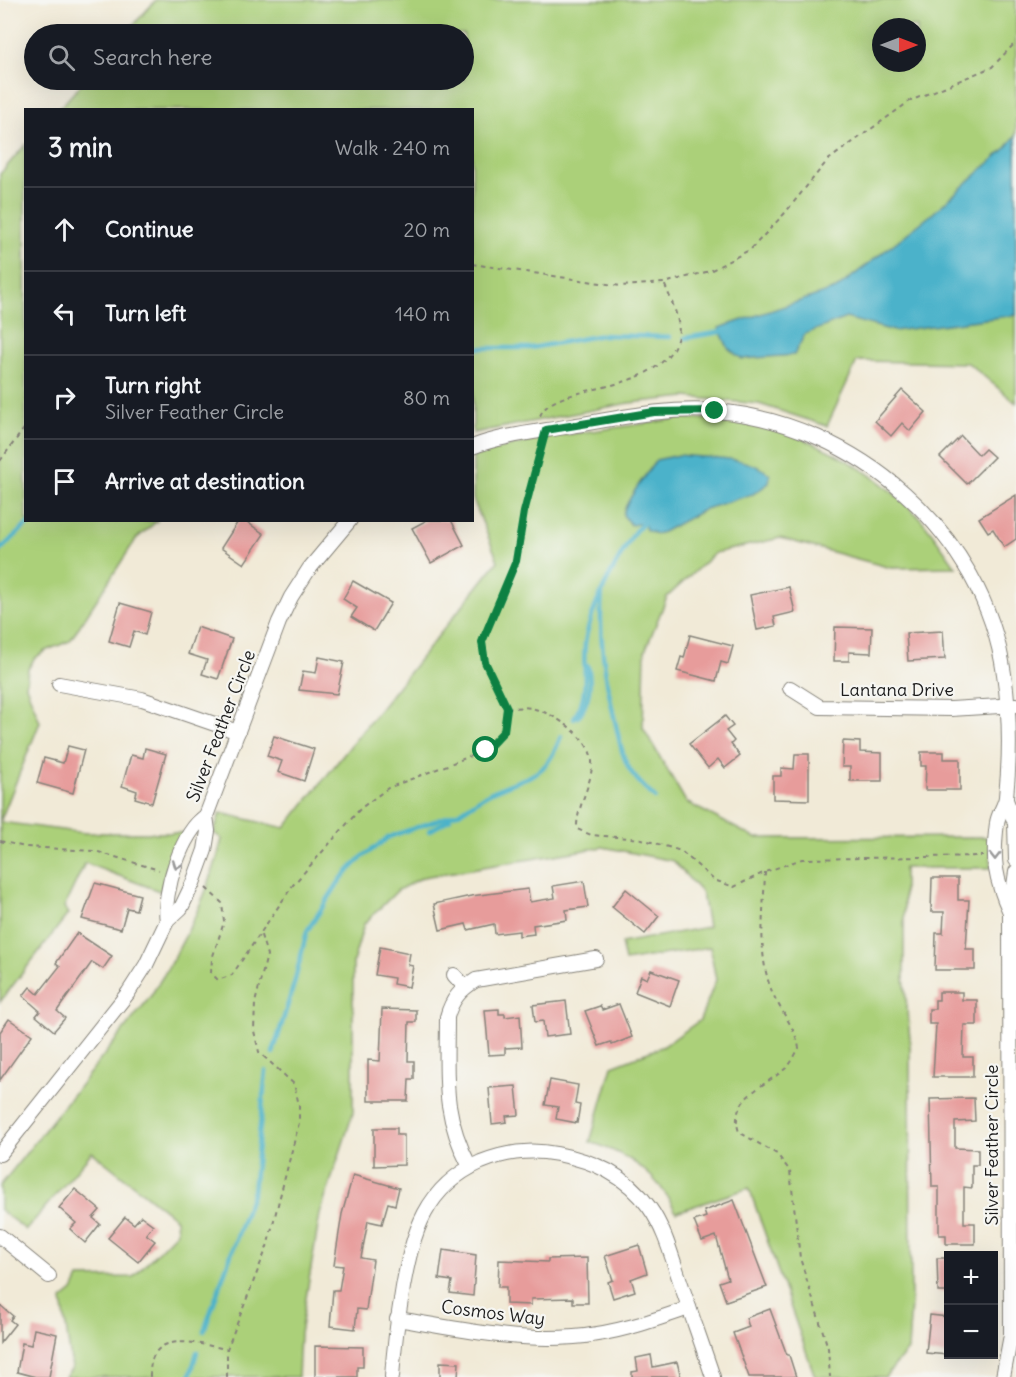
<!DOCTYPE html>
<meta charset="utf-8">
<style>
:root{--surface:#171b24;--page:#20242c;--text:#f1f3f6;--muted:#9ea1a6;--line:#363941}
body{margin:0;font-family:Delius,sans-serif;background:var(--page);color:var(--text)}
.controls{position:absolute;right:18px;bottom:18px;display:grid;overflow:hidden;border-radius:0px;box-shadow:0 6px 24px #0002}
.controls button{width:54px;height:54px;display:grid;place-items:center;padding:0;border:0;border-bottom:2px solid var(--line);background:var(--surface);color:var(--text);font:30px sans-serif}
.compass{position:absolute;left:872px;top:18px;width:54px;height:54px;border-radius:50%;background:var(--surface);box-shadow:0 6px 24px #0002;rotate:90deg}
.stop{position:absolute;width:18px;height:18px;margin:-14px;border:4px solid #0b8043;border-radius:50%;background:#fff}
.stop.end{background:#0b8043;border-color:#fff;box-shadow:0 2px 6px #0008}
.list{margin:0;padding:0;list-style:none}
h2{display:flex;justify-content:space-between;align-items:center;height:78px;margin:0;padding:0 24px;font-size:26px}
h2 small{font-size:20px;font-weight:400;color:var(--muted)}
.list li{display:grid;grid-template-columns:39px 1fr auto;gap:18px;align-items:center;box-sizing:border-box;height:84px;padding:0 24px;border-top:2px solid var(--line)}
.list b{display:block;font-size:22px;white-space:nowrap}
.list p{margin:0;font-size:20px;white-space:nowrap;color:var(--muted)}
.list em{font-size:20px;font-style:normal;color:var(--muted)}
.icon{flex:none;width:33px;height:33px;fill:none;stroke:currentColor;stroke-width:2;stroke-linecap:round;stroke-linejoin:round}
.map{position:relative;flex:none;width:1016px;height:1377px;overflow:hidden}
.search{position:absolute;background:var(--surface);box-shadow:0 6px 24px #0002;left:24px;top:24px;width:450px;height:66px;display:flex;align-items:center;gap:15px;box-sizing:border-box;padding:0 21px;border-radius:33px;color:var(--muted);font-size:22px}
.panel{position:absolute;background:var(--surface);box-shadow:0 6px 24px #0002;left:24px;top:108px;width:450px;height:414px;border-radius:0px}
.map>svg:first-child{display:block}
.green{fill:#abd079;stroke:#64764a;stroke-width:1.5;fill-rule:evenodd}
.water{fill:#4bb2ca;stroke:#346773;stroke-width:1.5}
.lines{fill:none;stroke-linecap:round;stroke-linejoin:round}
.stream{stroke:#4bb2ca;stroke-width:4.5}
.building{fill:#e79c9b}
.minor-casing{stroke:#86837a;stroke-width:16}
.path{stroke:#86837a;stroke-width:2;stroke-dasharray:4.5 4.5;stroke-linecap:butt}
.minor{stroke:#fff;stroke-width:14}
.oneway{stroke:#999}
.route{stroke:#0b8043;stroke-width:8}
.labels{text-anchor:middle;stroke-width:4.5;stroke-linejoin:round;paint-order:stroke}
.street-label{font-size:18px;fill:#1c1c1c;stroke:#f6f6f2}
</style>
<div class="map">
<svg width="1016" height="1377" viewBox="0 0 1016 1377">
<rect width="100%" height="100%" fill="#f6f6f2"/>
<filter id="ink" filterUnits="userSpaceOnUse"><feTurbulence type="fractalNoise" baseFrequency=".0167" numOctaves="2"/><feDisplacementMap in="SourceGraphic" scale="12" xChannelSelector="R" yChannelSelector="G"/><feConvolveMatrix kernelMatrix="1 2 1 2 8 2 1 2 1" color-interpolation-filters="sRGB"/></filter>
<filter id="wash" filterUnits="userSpaceOnUse"><feTurbulence type="fractalNoise" baseFrequency=".008" numOctaves="4" result="noise"/><feDisplacementMap in="SourceGraphic" scale="24" xChannelSelector="R" yChannelSelector="G"/><feGaussianBlur stdDeviation="1.35" result="paint"/><feColorMatrix in="noise" values="0 0 0 0 0 0 0 0 0 0 0 0 0 0 0 0 0 1.4 0 .05"/><feComposite in="paint" operator="in"/></filter>
<g filter="url(#wash)">
<rect width="100%" height="100%" fill="#f1ead7"/>
<g class="green">
<path d="M156,0H1016V403L968,363L857,361L827,426L759,404L686,397L629,403L473,433L472,110H58L85,80H464V34H125ZM881,27H917V63H881Z"/>
<path d="M25,145L26,520L157,521L136,539L70,641L45,651L34,659L28,669L26,686L40,722L0,822L85,833H186L162,892L85,863L64,907L68,914L0,1002V174Z"/>
<path d="M684,418C701,419 718,419 735,421C803,430 869,466 917,515C932,531 943,549 956,567L891,568L780,538L715,553L667,597L645,651L643,728L686,802L755,838L991,837V868H904V977L910,1039L911,1303L908,1350L885,1377H815L749,1188L676,1212C658,1174 629,1154 590,1142L612,1066L664,1046L700,1020L716,980L710,947L625,961L621,943L708,927L702,893L673,861L603,847L423,877L398,890L364,924L353,962V1113L320,1214L300,1334L298,1377H65L72,1368L62,1300L73,1291L79,1278L133,1277L177,1232L176,1219L92,1152L26,1230L0,1210V1186L150,997C181,949 209,895 222,839L214,833L220,813L285,828L498,561L473,499V455L549,437Z"/>
</g>
<g class="water">
<path d="M1016,135V315L894,331L846,318L805,334L794,355L742,359L728,348L719,328L836,289L932,214L1007,147Z"/>
<path d="M679,455C708,459 747,454 770,475L769,483L753,494L705,509L663,532L656,534L646,530L644,523L631,525L623,515C625,501 647,474 656,460Z"/>
</g>
<g class="lines">
<g class="stream">
<path d="M685,338L721,332"/>
<path d="M472,348H531L602,335L670,337"/>
<path d="M0,550L32,520"/>
<path d="M602,592C598,637 605,677 615,721C619,737 621,755 630,770C636,780 646,789 655,798"/>
<path d="M578,717C590,701 592,685 588,666"/>
<path d="M574,718C593,688 580,668 586,637C594,599 616,564 635,531L644,523"/>
<path d="M459,813C471,805 483,795 496,790C533,773 545,779 561,736"/>
<path d="M429,831L450,819"/>
<path d="M273,1053L294,984L307,931L341,879L361,858L389,837L460,812"/>
<path d="M204,1331L253,1191L266,1071"/>
<path d="M190,1377L197,1352"/>
</g>
</g>
<g id="blocks">
<g class="building">
<path d="M902,390L926,412L910,431L902,423L891,436L875,421Z"/>
<path d="M961,436L979,455L985,449L994,457L967,484L940,457Z"/>
<path d="M1016,495V539L1004,547L993,529L988,532L979,518Z"/>
<path d="M239,520H244L264,534L244,564L221,548Z"/>
<path d="M427,520H451L464,545L431,563L412,528Z"/>
<path d="M353,581L391,603L374,631L351,617L357,608L343,599Z"/>
<path d="M789,587L795,612L774,617L776,626L757,630L750,595Z"/>
<path d="M120,603L151,612L145,635L134,631L129,647L109,641Z"/>
<path d="M197,627L232,639L218,679L202,674L207,660L188,654Z"/>
<path d="M835,627L872,628L871,653L849,652V661H834Z"/>
<path d="M943,631L945,659L908,661L906,633Z"/>
<path d="M690,635L733,646L728,664L721,662L716,681L677,671L681,657L684,658Z"/>
<path d="M319,657L344,662L337,694L299,690L303,671L316,673Z"/>
<path d="M725,716L733,726L726,731L734,741L731,744L740,756L725,768L718,759L708,768L689,744Z"/>
<path d="M274,736L314,749L304,781L278,772L282,761L267,756Z"/>
<path d="M843,741L860,742V752L882,753V781H850V767H842Z"/>
<path d="M68,746L84,750L73,793L37,783L44,758L63,763Z"/>
<path d="M145,748L166,754L152,803L135,798L137,791L122,786L131,755L143,758Z"/>
<path d="M921,752H944V759H960V790H925L926,766H921Z"/>
<path d="M795,754H809V800L773,799V776H781V768L794,769Z"/>
<path d="M932,878H958V900H969L966,949H975V970H935L936,933H943L944,912H931Z"/>
<path d="M584,881L588,907L566,910L567,920L533,925L534,934L519,936V931L495,934L494,924L468,930L466,924L440,930L434,904L471,896L528,889L530,902L555,898L553,886Z"/>
<path d="M95,883L140,895L136,910L127,908L121,929L82,919Z"/>
<path d="M626,889L659,916L645,934L612,907Z"/>
<path d="M77,933L112,956L103,969L92,962L57,1011L65,1018L54,1031L36,1016L40,1011L23,996L30,987L38,994L60,966L56,963Z"/>
<path d="M380,947L410,953L408,965L413,966L409,987L393,984L394,978L375,975Z"/>
<path d="M651,970L679,980L670,1006L635,992L641,976L647,979Z"/>
<path d="M939,992H962V1000H977V1025H964L963,1057H973V1077H933L936,1024H929V1009H935V1000H939Z"/>
<path d="M566,1001L570,1034L545,1037L543,1021L535,1022L533,1005Z"/>
<path d="M619,1004L632,1037L612,1045L611,1042L599,1046L585,1011L600,1006L602,1010Z"/>
<path d="M382,1009L416,1010V1022H409L408,1061H414V1079H409L408,1101H368V1060L380,1061Z"/>
<path d="M499,1009V1014H505V1017L520,1015L522,1047L505,1048V1054L489,1055L485,1010Z"/>
<path d="M9,1019L32,1035L0,1080V1032Z"/>
<path d="M550,1080L578,1085L575,1104L580,1105L577,1123L556,1119L558,1107L545,1105Z"/>
<path d="M516,1086L519,1115L506,1116L507,1122L492,1124L489,1088Z"/>
<path d="M974,1098L975,1121L955,1122V1148L978,1149V1165H972V1188L964,1187V1223H975V1244H946V1235H939V1187H932L930,1099Z"/>
<path d="M374,1128H397V1135H404V1165L374,1166Z"/>
<path d="M353,1175L399,1188L395,1205L388,1203L382,1224L368,1221L361,1258L373,1260L366,1310L357,1309L355,1329L330,1326L333,1290H339L343,1266L334,1265L342,1214Z"/>
<path d="M75,1189L100,1210L93,1218L100,1224L85,1243L70,1229L76,1223L59,1208Z"/>
<path d="M734,1200L767,1287L726,1301L719,1282L728,1279L716,1236L702,1241L694,1221L706,1217L704,1211Z"/>
<path d="M141,1216L153,1225L146,1234L155,1241L138,1262L108,1238L125,1217L134,1224Z"/>
<path d="M639,1245L647,1273L631,1279L635,1291L613,1298L608,1282L613,1280L605,1256Z"/>
<path d="M443,1250L476,1255L473,1296L450,1293L452,1281L439,1279Z"/>
<path d="M587,1258L588,1303H573V1298L531,1299V1305L506,1304V1287H498L499,1260L548,1262V1259Z"/>
<path d="M937,1258H948V1292H938Z"/>
<path d="M0,1305L13,1316L10,1320L15,1324L0,1343Z"/>
<path d="M770,1309L787,1355H789L796,1377H749L733,1333L749,1327L746,1318Z"/>
<path d="M930,1315L948,1317V1355L926,1353Z"/>
<path d="M34,1329L57,1334L49,1377H36L17,1372L22,1343L31,1345Z"/>
<path d="M315,1346L363,1347V1367H357V1377H315Z"/>
<path d="M651,1355L653,1367L677,1362L681,1377H632V1372L638,1371L636,1358Z"/>
<path d="M440,1362L459,1363L458,1377H440Z"/>
</g>
</g>
</g>
<g filter="url(#ink)">
<use href="#blocks" fill-opacity="0" stroke="#86837a" stroke-width="1.5"/>
<g class="lines">
<defs>
<g id="minor">
<path d="M472,447C504,435 538,432 571,426C619,418 667,407 716,411C856,423 984,532 1004,674C1010,714 1010,758 1006,797C1005,806 998,814 997,823C992,860 995,879 1010,912"/>
<path d="M59,684L142,699L238,732"/>
<path d="M790,688L820,707L951,709L1016,705"/>
<path d="M1006,800L1015,823L1016,860"/>
<path d="M167,921C162,893 182,831 206,816"/>
<path d="M454,975L465,987"/>
<path d="M0,1154L128,993L146,965L167,921L181,908L193,883L205,850L208,831L206,816L279,622L291,597L309,569L350,520"/>
<path d="M470,1167C441,1112 447,1077 447,1017C452,999 460,990 476,980L596,959"/>
<path d="M0,1236L49,1276"/>
<path d="M397,1319C455,1328 515,1342 574,1337C614,1334 652,1321 689,1308"/>
<path d="M392,1377C394,1346 398,1317 403,1287C413,1232 425,1187 481,1162C505,1152 531,1149 557,1154C594,1161 626,1175 649,1207C664,1228 671,1254 679,1278C690,1311 702,1344 713,1377"/>
<path d="M1003,1377L1011,1335L1010,912L1016,872"/>
</g>
</defs>
<use href="#minor" class="minor-casing"/>
<g class="path">
<path d="M472,264L621,286L664,283L710,271L751,249L784,214L828,160L910,101L992,67L1016,42"/>
<path d="M540,416C554,380 659,399 678,337C682,321 670,298 664,283"/>
<path d="M0,461L26,426"/>
<path d="M507,708C516,708 527,706 535,709C557,715 594,740 592,765C591,788 576,807 577,829L591,835L642,839L681,851L714,880L734,887L765,872L802,859L983,856"/>
<path d="M0,841L25,847L95,851L159,870"/>
<path d="M765,872C764,910 757,953 771,989C779,1010 795,1026 799,1048C796,1053 793,1060 789,1065C770,1085 727,1096 739,1132L777,1154L790,1171L800,1258L828,1348L830,1377"/>
<path d="M206,888L222,903L224,922L212,959L211,973L218,980L232,975L293,885L361,808L388,788L486,750L504,731L507,708L485,662L482,642L515,561L524,512L543,444"/>
<path d="M150,1377C148,1327 196,1344 227,1349"/>
<path d="M227,1377V1349L267,1247L299,1123V1105L294,1084L259,1052L254,1031L255,1003L267,955L260,932"/>
</g>
<use href="#minor" class="minor"/>
</g>
<defs><path id="oneway-chevron" d="M-2-3.5L2.5 0L-2 3.5" fill="none" stroke-width="1.6" stroke-linecap="round" stroke-linejoin="round" transform="scale(1.5)"/></defs>
<g class="oneway">
<use href="#oneway-chevron" transform="translate(995 856) rotate(90)"/>
<use href="#oneway-chevron" transform="translate(177 865) rotate(110)"/>
</g>
</g>
<g class="lines" filter="url(#ink)">
<path class="route" d="M486,750L504,731L507,708L485,662L482,642L516,561L524,512L546,430L654,412L715,411"/>
</g>
<g class="labels">
<g class="street-label">
<text x="897" y="696">Lantana Drive</text>
<text transform="translate(221 726) rotate(-69)" y="6">Silver Feather Circle</text>
<text transform="translate(992 1145) rotate(-90)" y="6">Silver Feather Circle</text>
<text transform="translate(493 1313) rotate(7)" y="6">Cosmos Way</text>
</g>
</g>
</svg>
<div class="controls">
<button>+</button>
<button>−</button>
</div>
<svg class="compass" viewBox="-18 -18 36 36"><path d="M0-13l5 13h-10z" fill="#e53935"/><path d="M0 13l5-13h-10z" fill="#9ea1a6"/></svg>
<div class="stop" style="left:486px;top:750px"></div>
<div class="stop end" style="left:715px;top:411px"></div>
<div class="search"><svg class="icon" aria-label="search" viewBox="0 0 24 24"><circle cx="10" cy="10" r="6"/><path d="M15 15l6 6"/></svg>Search here</div>
<section class="panel">
<h2>3 min<small>Walk · 240 m</small></h2>
<ul class="list">
<li><svg class="icon" aria-label="ahead" viewBox="0 0 24 24"><path d="M12 20V5M6 11l6-6 6 6"/></svg><div><b>Continue</b></div><em>20 m</em></li>
<li><svg class="icon" aria-label="left" viewBox="0 0 24 24"><path d="M17 20v-9H6M10 6l-5 5 5 5"/></svg><div><b>Turn left</b></div><em>140 m</em></li>
<li><svg class="icon" aria-label="right" viewBox="0 0 24 24"><path d="M7 20v-9h11M14 6l5 5-5 5"/></svg><div><b>Turn right</b><p>Silver Feather Circle</p></div><em>80 m</em></li>
<li><svg class="icon" aria-label="arrive" viewBox="0 0 24 24"><path d="M6 21V4h12l-3 4 3 4H6"/></svg><div><b>Arrive at destination</b></div></li>
</ul>
</section>
</div>
